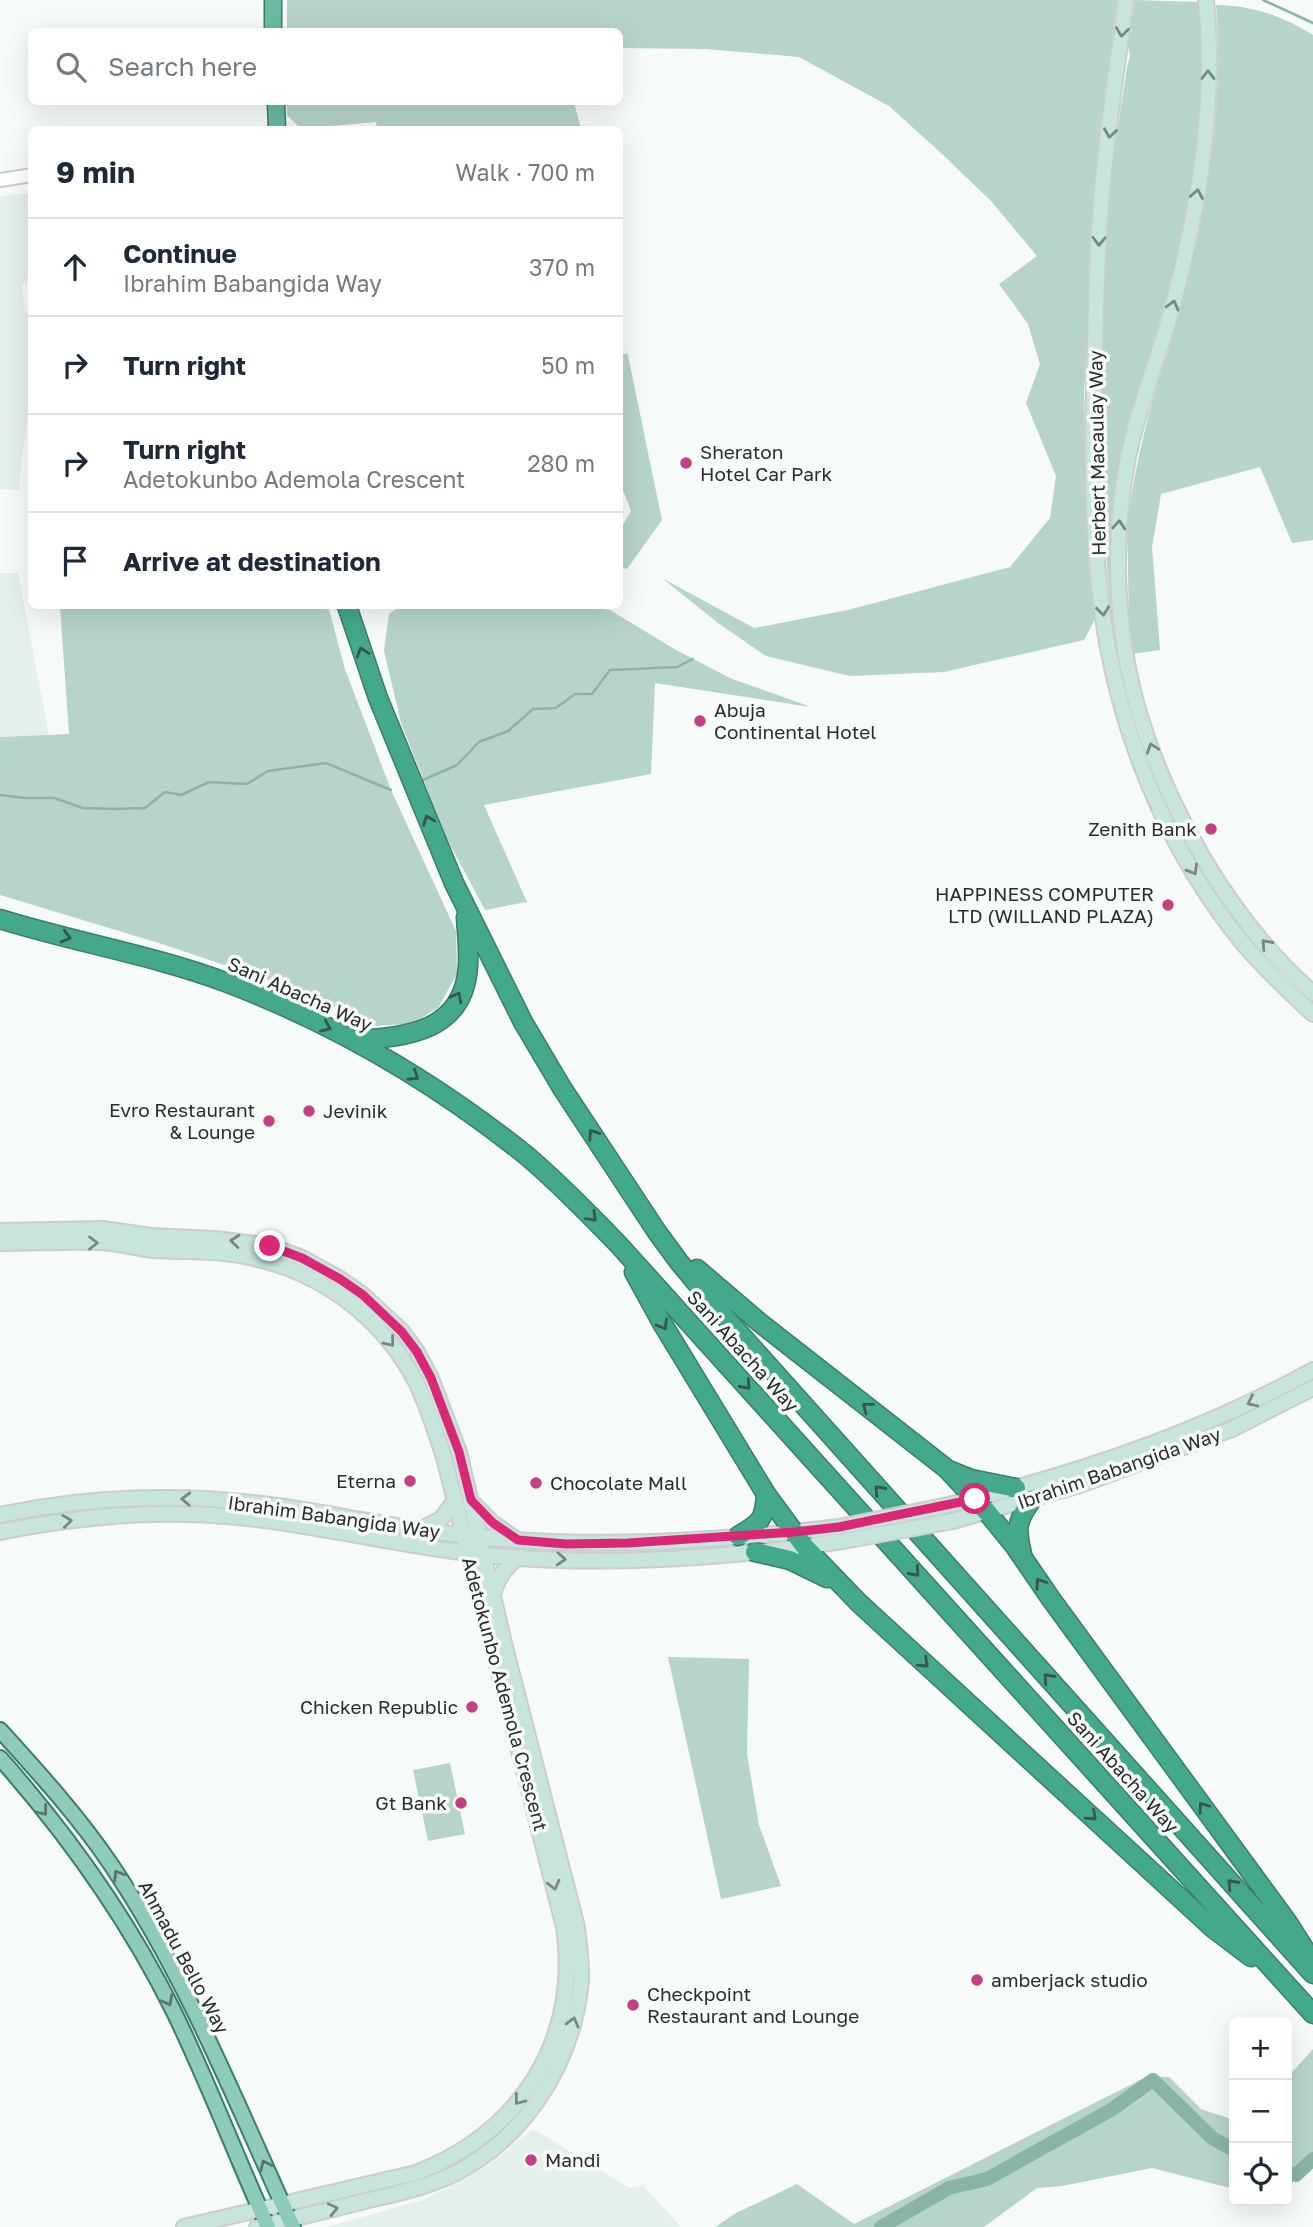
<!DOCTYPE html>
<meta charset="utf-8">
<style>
:root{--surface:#fff;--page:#f6f6f7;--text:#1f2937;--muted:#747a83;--line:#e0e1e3}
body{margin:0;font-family:"Golos Text",sans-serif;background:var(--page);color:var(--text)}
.controls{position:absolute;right:21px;bottom:21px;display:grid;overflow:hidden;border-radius:10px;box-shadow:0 7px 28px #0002}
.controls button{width:63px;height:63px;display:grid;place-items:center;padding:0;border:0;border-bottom:2px solid var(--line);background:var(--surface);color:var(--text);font:35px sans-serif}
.stop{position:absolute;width:21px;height:21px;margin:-16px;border:5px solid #db2777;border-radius:50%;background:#fff}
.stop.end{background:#db2777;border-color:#fff;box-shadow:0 2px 7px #0008}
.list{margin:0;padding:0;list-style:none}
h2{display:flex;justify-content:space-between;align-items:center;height:91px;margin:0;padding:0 28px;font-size:30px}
h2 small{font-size:23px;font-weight:400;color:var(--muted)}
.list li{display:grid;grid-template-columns:46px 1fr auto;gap:21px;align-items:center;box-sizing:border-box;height:98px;padding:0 28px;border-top:2px solid var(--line)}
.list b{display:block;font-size:26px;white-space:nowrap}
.list p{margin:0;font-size:23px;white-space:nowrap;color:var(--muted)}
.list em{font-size:23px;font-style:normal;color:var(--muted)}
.icon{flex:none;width:38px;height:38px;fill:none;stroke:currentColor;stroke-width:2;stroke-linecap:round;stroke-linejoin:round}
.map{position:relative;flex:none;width:1313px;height:2227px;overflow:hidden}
.search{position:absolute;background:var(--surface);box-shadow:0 7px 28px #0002;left:28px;top:28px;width:595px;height:77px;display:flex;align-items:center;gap:18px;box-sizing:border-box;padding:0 24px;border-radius:10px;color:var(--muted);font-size:26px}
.panel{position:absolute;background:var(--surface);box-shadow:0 7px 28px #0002;left:28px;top:126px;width:595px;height:483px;border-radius:10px}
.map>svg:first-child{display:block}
.built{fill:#e4f0eb}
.green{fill:#b7d4ca}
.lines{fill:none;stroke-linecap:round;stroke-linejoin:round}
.stream{stroke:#8ab5a6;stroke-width:2.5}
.river{stroke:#8ab5a6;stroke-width:14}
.tertiary-casing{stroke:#cacecd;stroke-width:16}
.secondary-casing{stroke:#cacecd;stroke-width:18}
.primary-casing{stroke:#3b7d6b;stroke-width:18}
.trunk-casing{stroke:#3b7d6b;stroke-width:19}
.motorway-casing{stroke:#3b7d6b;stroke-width:21}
.tertiary{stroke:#fff;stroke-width:12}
.secondary{stroke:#c7e5dd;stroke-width:14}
.primary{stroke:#8fcbbb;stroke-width:14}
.trunk{stroke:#6abaa4;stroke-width:16}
.motorway{stroke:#44a88d;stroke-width:18}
.secondary-bridge-casing{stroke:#cacecd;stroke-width:18;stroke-linecap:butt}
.secondary-bridge{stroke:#c7e5dd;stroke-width:14}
.oneway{stroke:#798884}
.oneway2{stroke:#34574e}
.oneway3{stroke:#58746c}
.route{stroke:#db2777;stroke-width:9}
.poi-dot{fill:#c44084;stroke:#f6faf9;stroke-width:2.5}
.labels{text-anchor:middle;stroke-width:7;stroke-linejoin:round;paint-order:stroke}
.poi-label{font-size:19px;fill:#2b2c2c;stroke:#f6faf9;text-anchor:start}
.street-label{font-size:19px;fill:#2b2c2c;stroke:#f6faf9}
</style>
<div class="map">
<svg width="1313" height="2227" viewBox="0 0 1313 2227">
<rect width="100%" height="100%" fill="#f6faf9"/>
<g class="built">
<path d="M31,193V277L22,285L25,312L31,317V392L20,473L19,490L0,489V196Z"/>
<path d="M0,573H18L49,735L0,737Z"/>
<path d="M533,2129L630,2188L643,2185L681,2227H327L423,2200L483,2169Z"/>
</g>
<g class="green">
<path d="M287,0H1117L1105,94L1096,197L1084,394L1087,510L1096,617L1084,640L944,672L850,676L766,656L718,623L662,578L754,628L848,610L1010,567L1050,518L1056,476L1026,403L1040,364L1028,324L999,284L1037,256L991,201L941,153L889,106L799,57L706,49L620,48V32H287Z"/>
<path d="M1135,0L1200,2C1201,26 1203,51 1202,76C1199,147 1189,222 1170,291C1150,364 1123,435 1114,512C1109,551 1114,594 1116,634L1112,628C1099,489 1097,349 1108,209C1112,162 1120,115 1127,67L1130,57L1128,45Z"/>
<path d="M1216,5C1251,5 1283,16 1313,35V540L1292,543L1260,467L1161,494L1152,547L1160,650L1132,654C1129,624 1128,594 1128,564C1128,550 1126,535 1128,521C1138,435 1168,353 1190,268C1212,182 1223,93 1216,5Z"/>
<path d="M287,102H574L581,129L377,130L376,122L320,127V129H301L287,115Z"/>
<path d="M626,346L662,520L627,569L620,567V530L631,511L620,482V349L621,355L627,353L626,346L620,347Z"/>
<path d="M71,606H328L345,669L391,790L456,931L457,974L438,1008L411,1024L371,1026L307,993L162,944L0,895V737L69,734L60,607Z"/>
<path d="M401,606H588L610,610L676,650L730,678L811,707L655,683L651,774L484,805L527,902L485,910L446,837L401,723L384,651L389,614Z"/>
<path d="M668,1657L749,1659L747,1754L759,1825L781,1886L721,1899Z"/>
<path d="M450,1763L465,1834L428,1841L413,1770Z"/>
<path d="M1313,2049V2165L1287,2186V2078Z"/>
<path d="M1146,2077H1169L1201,2109L1234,2120V2189L1152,2168L1062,2186L1037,2188L984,2227H715L736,2213L797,2184L854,2224Z"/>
</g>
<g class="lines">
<g class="stream">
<path d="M1263,0L1313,23"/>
<path d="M423,780L457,765L479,742L508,731L533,709L556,708L575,694H592L610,670L677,667L693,659"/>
<path d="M0,795L24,798H54L83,808L113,809L145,808L165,792L181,795L209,782L247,784L268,771L326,763L391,790"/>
</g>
<g class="river">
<path d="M1287,2173L1296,2175L1313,2159"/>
<path d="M881,2227L949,2188L987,2179L1111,2110L1153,2080L1212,2138L1234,2150"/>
</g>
<defs>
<path id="tertiary" d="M0,180L32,175"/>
<g id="secondary">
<path d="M1126,0C1117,68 1106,136 1101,204C1096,264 1096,323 1094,383C1092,471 1092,561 1108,648C1128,753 1173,857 1241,941C1263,967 1288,991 1313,1014"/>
<path d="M1206,0C1217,110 1197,220 1167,326C1154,370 1137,413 1128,458C1116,519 1115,582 1124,644C1140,764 1220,914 1313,993"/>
<path d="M0,1231L103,1229L151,1236L216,1239L270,1246L302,1258L340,1279L363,1295L402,1331L417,1352L431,1378L459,1452L505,1647L577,1927C579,1948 583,1969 580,1990C570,2068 522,2141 452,2175C425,2188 394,2194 365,2201C329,2210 293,2219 257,2227"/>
<path d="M0,1243C34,1243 68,1241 101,1242C119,1243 136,1248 154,1250C184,1252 214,1250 244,1256C320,1270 382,1316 417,1384C428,1407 435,1431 443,1454L564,1927C580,2040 521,2132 416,2173L184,2227"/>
<path d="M474,1504L493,1523L514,1538"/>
<path d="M944,1506C1072,1476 1198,1434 1313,1370"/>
<path d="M0,1515C92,1495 191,1493 285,1507C350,1517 414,1531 479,1537C598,1549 720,1541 839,1527"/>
<path d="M953,1521L1080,1485L1232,1429L1313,1388"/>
<path d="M421,1529L441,1519L455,1500"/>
<path d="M0,1532C74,1517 152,1510 227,1516C308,1523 387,1543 468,1553C587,1568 725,1559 843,1541"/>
<path d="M493,1593C499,1577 505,1566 520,1557"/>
</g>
<g id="primary">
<path d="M0,1730C39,1773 79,1817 112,1866C187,1978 237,2105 293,2227"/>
<path d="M0,1758C68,1835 129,1921 174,2012C208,2082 236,2156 268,2227"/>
</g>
<g id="trunk">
<path d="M273,32V0"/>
<path d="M276,102L277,130"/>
</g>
<g id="motorway">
<path d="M347,606L378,698L454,883L523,1022L562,1088L657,1232L679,1262L723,1315L1313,1974"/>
<path d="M0,919C74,942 152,955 225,982C334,1023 436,1083 527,1156C559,1183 589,1214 618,1244L1313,2014"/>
<path d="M356,1040C408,1037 464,1031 468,966C469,950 467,933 466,917"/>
<path d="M697,1269L759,1322L947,1469L987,1512L1014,1545L1051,1599L1288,1923L1311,1959"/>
<path d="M634,1272L662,1323L766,1494L805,1547L859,1603L1214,1929L1251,1957"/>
<path d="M951,1471L971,1479L1016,1488"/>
<path d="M738,1536C760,1523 765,1520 766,1494"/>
<path d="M755,1552L790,1560L827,1578"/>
<path d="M1022,1554C1016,1529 1016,1522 1031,1501"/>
</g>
</defs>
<use href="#tertiary" class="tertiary-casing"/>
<use href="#secondary" class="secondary-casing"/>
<use href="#primary" class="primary-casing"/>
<use href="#trunk" class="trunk-casing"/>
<use href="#motorway" class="motorway-casing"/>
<use href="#tertiary" class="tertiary"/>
<use href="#secondary" class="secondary"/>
<use href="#primary" class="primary"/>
<use href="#trunk" class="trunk"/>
<use href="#motorway" class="motorway"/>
<defs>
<g id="secondary-bridge">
<path d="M839,1527L944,1506"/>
<path d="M843,1541L953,1521"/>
</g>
</defs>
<use href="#secondary-bridge" class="secondary-bridge-casing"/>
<use href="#secondary-bridge" class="secondary-bridge"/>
</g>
<defs><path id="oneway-chevron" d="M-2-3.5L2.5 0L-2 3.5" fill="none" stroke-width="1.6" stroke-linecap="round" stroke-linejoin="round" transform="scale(1.75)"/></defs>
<g class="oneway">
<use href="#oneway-chevron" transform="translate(1122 32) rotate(97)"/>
<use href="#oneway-chevron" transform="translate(1208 75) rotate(-89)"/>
<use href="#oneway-chevron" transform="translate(1110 133) rotate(98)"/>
<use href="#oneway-chevron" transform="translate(1197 194) rotate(-80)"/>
<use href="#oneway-chevron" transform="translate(1099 241) rotate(92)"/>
<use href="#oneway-chevron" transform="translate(1173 305) rotate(-75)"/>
<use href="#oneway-chevron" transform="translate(1119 525) rotate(-86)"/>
<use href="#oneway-chevron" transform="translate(1103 611) rotate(83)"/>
<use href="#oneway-chevron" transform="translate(1152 748) rotate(-109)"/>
<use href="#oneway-chevron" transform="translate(1193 870) rotate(59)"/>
<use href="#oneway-chevron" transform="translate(1266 944) rotate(-132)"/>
<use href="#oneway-chevron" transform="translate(235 1241) rotate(-174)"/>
<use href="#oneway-chevron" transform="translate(93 1243)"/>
<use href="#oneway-chevron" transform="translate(390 1342) rotate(51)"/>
<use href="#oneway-chevron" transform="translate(1252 1402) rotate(154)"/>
<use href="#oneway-chevron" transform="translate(186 1499) rotate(-178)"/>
<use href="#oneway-chevron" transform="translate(67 1521) rotate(-7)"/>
<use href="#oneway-chevron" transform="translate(561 1559) rotate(3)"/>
<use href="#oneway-chevron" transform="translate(554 1885) rotate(76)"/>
<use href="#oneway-chevron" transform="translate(573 2022) rotate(-75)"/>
<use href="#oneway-chevron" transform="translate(519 2100) rotate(128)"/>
<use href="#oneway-chevron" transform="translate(333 2209) rotate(-13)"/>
</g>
<g class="oneway2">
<use href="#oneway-chevron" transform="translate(362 652) rotate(-108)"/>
<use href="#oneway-chevron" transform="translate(428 820) rotate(-112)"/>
<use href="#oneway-chevron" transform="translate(66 937) rotate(15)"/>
<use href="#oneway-chevron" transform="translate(457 997) rotate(-63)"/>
<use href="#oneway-chevron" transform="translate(326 1027) rotate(24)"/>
<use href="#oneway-chevron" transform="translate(414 1076) rotate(33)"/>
<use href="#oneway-chevron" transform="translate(593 1134) rotate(-123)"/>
<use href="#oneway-chevron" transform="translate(592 1217) rotate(46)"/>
<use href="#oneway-chevron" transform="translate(663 1325) rotate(60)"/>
<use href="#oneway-chevron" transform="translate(746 1385) rotate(48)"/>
<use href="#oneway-chevron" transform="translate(867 1407) rotate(-142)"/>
<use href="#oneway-chevron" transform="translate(879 1490) rotate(-132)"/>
<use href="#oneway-chevron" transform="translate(915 1572) rotate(48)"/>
<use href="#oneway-chevron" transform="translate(1040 1583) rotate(-124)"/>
<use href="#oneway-chevron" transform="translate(924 1663) rotate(43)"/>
<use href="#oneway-chevron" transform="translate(1048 1678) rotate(-132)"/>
<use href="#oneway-chevron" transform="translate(1203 1807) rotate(-126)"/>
<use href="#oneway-chevron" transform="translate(1092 1816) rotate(43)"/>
<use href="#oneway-chevron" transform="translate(1232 1884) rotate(-132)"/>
</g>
<g class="oneway3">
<use href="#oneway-chevron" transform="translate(43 1811) rotate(52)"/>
<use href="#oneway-chevron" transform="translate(118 1875) rotate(-122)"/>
<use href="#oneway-chevron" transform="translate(168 2001) rotate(62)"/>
<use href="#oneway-chevron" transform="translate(265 2165) rotate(-115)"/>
</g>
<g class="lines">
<path class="route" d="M270,1246L302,1258L340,1279L363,1295L402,1332L417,1352L431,1378L459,1452L471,1500L493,1523L518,1540L566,1544L628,1543L794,1532L839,1527L975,1499"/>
</g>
<g class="poi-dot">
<circle cx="686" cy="463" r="7"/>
<circle cx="700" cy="721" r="7"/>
<circle cx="1211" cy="829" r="7"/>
<circle cx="1168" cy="905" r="7"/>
<circle cx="309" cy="1111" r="7"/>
<circle cx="269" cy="1121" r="7"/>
<circle cx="410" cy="1481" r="7"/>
<circle cx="536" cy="1483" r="7"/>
<circle cx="472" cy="1707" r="7"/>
<circle cx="461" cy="1803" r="7"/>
<circle cx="977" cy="1980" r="7"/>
<circle cx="633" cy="2005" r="7"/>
<circle cx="531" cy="2160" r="7"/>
</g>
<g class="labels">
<g class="poi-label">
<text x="700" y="459">Sheraton<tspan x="700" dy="22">Hotel Car Park</tspan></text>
<text x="714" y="717">Abuja<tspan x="714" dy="22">Continental Hotel</tspan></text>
<text x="1197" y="836" text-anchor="end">Zenith Bank</text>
<text x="1154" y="901" text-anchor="end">HAPPINESS COMPUTER<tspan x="1154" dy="22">LTD (WILLAND PLAZA)</tspan></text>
<text x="255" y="1117" text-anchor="end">Evro Restaurant<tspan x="255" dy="22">&amp; Lounge</tspan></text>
<text x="323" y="1118">Jevinik</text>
<text x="396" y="1488" text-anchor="end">Eterna</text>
<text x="550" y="1490">Chocolate Mall</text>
<text x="458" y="1714" text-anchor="end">Chicken Republic</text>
<text x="447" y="1810" text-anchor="end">Gt Bank</text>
<text x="991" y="1987">amberjack studio</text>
<text x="647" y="2001">Checkpoint<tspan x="647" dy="22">Restaurant and Lounge</tspan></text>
<text x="545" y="2167">Mandi</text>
</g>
<g class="street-label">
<text transform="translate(1097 453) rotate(-91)" y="7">Herbert Macaulay Way</text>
<text transform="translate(300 994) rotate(24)" y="7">Sani Abacha Way</text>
<text transform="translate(743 1351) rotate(48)" y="7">Sani Abacha Way</text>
<text transform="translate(1119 1468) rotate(-19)" y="7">Ibrahim Babangida Way</text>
<text transform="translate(334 1517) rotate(8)" y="7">Ibrahim Babangida Way</text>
<text transform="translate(505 1694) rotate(75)" y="7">Adetokunbo Ademola Crescent</text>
<text transform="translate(1123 1772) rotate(48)" y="7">Sani Abacha Way</text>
<text transform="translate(184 1957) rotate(62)" y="7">Ahmadu Bello Way</text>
</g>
</g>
</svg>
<div class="controls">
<button>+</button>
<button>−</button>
<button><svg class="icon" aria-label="locate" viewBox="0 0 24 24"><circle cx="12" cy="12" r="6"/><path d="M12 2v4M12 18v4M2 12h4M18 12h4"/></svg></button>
</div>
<div class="stop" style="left:975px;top:1499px"></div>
<div class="stop end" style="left:270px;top:1246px"></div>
<div class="search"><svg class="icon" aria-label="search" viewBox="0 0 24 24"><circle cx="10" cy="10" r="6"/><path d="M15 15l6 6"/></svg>Search here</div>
<section class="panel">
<h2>9 min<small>Walk · 700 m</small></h2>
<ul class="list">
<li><svg class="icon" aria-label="ahead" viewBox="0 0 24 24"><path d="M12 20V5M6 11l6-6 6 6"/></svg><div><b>Continue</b><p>Ibrahim Babangida Way</p></div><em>370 m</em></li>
<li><svg class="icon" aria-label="right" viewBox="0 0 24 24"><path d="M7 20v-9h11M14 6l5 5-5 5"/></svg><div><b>Turn right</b></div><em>50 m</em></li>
<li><svg class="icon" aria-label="right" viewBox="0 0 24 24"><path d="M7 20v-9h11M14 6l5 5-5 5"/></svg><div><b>Turn right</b><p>Adetokunbo Ademola Crescent</p></div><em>280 m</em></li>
<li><svg class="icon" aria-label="arrive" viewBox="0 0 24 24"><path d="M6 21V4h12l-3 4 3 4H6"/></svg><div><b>Arrive at destination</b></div></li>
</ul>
</section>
</div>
